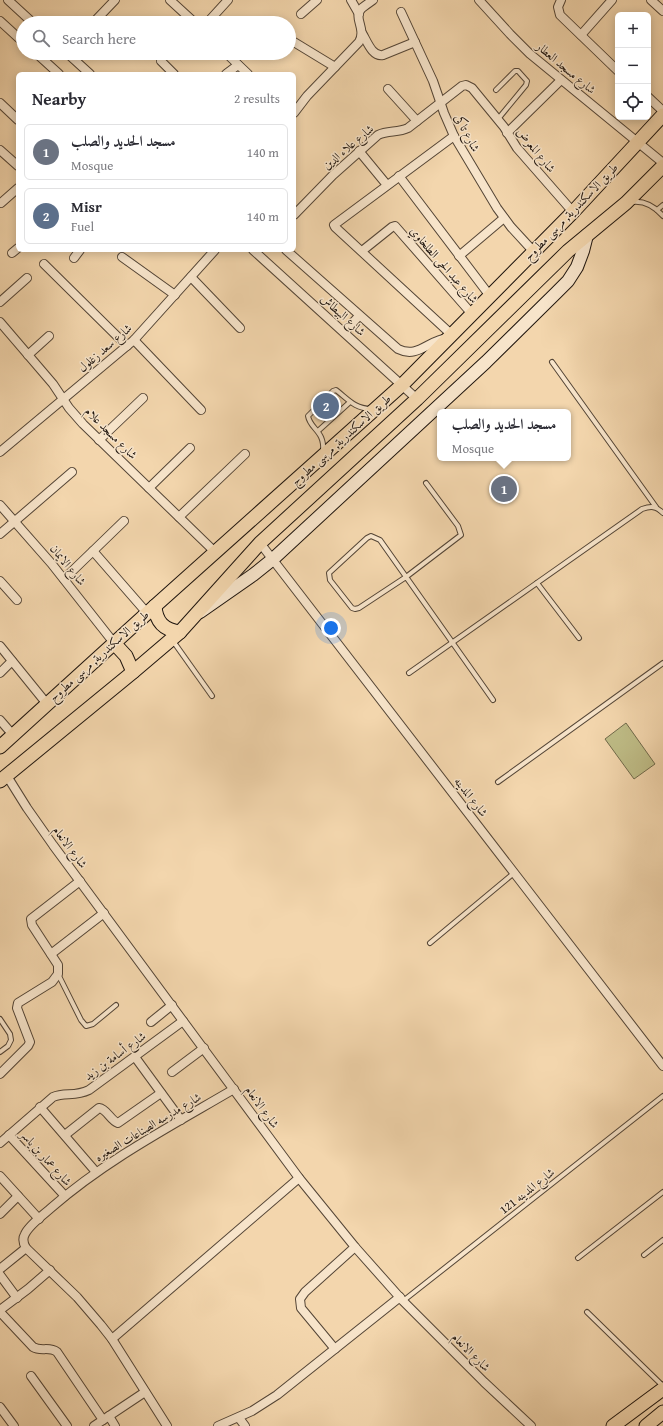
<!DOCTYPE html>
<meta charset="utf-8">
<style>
:root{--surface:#fff;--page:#f2f2f3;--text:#2b2b33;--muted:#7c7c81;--line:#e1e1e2;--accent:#8f2418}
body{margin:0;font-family:"Gentium Book Plus",Amiri,serif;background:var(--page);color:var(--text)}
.controls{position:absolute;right:12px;top:12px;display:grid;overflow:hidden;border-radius:6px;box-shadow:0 2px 10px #0003}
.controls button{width:36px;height:36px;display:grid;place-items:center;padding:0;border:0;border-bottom:1px solid var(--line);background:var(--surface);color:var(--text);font:20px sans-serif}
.you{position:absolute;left:331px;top:628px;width:14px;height:14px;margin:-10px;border:3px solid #fff;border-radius:50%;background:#1a73e8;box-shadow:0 0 0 6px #1a73e833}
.badge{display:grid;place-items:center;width:26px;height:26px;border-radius:50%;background:var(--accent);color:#fff;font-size:13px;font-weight:700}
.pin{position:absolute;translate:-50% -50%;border:2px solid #fff;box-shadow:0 1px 4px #0006}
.popup{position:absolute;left:437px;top:409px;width:134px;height:52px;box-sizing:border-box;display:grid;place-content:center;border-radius:6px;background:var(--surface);filter:drop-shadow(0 1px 3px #0005);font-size:13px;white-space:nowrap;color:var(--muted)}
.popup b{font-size:15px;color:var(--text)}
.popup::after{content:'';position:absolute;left:50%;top:100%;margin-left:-8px;border:8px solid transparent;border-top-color:var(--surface)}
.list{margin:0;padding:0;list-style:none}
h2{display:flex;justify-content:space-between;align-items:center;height:52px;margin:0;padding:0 16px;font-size:17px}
h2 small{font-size:13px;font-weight:400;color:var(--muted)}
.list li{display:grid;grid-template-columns:26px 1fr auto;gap:12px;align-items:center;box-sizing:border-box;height:56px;margin:0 8px 8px;padding:0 8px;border:1px solid var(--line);border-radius:6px}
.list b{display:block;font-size:15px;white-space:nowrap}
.list p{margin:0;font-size:13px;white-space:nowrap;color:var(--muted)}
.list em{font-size:13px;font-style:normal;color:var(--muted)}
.icon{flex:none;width:22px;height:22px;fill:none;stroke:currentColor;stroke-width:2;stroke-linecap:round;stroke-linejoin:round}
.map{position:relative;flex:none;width:663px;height:1426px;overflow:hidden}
.search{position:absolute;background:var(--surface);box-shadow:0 2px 10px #0003;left:16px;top:16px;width:280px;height:44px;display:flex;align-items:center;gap:10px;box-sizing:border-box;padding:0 14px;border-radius:22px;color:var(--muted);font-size:15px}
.panel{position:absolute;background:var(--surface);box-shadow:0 2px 10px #0003;left:16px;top:72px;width:280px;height:180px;border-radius:6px}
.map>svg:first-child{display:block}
.green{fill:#bfbd87;stroke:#6f694a}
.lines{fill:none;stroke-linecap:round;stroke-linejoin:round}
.lane-casing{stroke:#544536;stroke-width:6}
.street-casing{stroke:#544536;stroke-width:10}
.secondary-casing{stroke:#1f150e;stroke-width:14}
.primary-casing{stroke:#1f150e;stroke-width:15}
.lane{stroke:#f7e4ca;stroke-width:4}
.street{stroke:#f7e4ca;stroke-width:8}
.secondary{stroke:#f7e4ca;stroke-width:12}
.primary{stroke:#f3d6ad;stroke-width:13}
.labels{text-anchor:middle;stroke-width:3;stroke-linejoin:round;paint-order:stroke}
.street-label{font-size:12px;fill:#1f150e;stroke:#f7e4ca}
</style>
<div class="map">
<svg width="663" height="1426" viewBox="0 0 663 1426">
<rect width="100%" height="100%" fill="#f3d6ad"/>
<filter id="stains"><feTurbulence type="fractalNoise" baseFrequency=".005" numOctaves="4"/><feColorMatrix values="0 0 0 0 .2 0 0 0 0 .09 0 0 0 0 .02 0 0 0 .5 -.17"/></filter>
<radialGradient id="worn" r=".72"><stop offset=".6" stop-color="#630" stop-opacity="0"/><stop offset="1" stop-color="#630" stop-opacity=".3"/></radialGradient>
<path class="green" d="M626,723L655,764L634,779L605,739Z"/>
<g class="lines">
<defs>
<g id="lane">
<path d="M496,90L515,71H518L527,81L526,85L498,119"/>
<path d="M633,202C644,201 655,207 663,216"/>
<path d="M657,210L663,205"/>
<path d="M552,362L656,507"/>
<path d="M318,431L350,402"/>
<path d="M323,451C325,431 310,429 308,416L333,391L336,390C349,400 354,408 371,409"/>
<path d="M426,483L458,526L461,535L406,577L359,608L355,609L352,608L330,580L329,573L367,538L371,536L380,540L493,700"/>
<path d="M537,583L579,638"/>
<path d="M173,641L212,696"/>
<path d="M409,673L642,509C651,506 656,506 663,513"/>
<path d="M498,782L663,663"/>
<path d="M430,943L514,873"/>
<path d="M58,974L81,1020L86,1026L93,1024L116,1005"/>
<path d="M0,1019L10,1034L11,1040L8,1046L0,1052"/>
<path d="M644,1255L663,1240"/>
<path d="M578,1258L663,1192"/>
<path d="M403,1301L663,1096"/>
<path d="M587,1312L663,1386"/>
</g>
<g id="street">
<path d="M8,0L33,23"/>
<path d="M170,0L195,23"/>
<path d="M351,0L359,14"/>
<path d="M479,0L510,34L530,54L663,163"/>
<path d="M561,0L558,7L560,15L618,71"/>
<path d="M651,0L663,11"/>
<path d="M401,12L433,81L444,113L454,136L497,208L511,227L534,252"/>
<path d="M301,14L317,0"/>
<path d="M0,21L23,42"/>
<path d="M93,23L115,0"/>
<path d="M207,23L228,0"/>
<path d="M362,33C367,41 372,57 383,55L415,42"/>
<path d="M581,35L612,0"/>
<path d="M289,39L335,67"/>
<path d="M36,53L59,74"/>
<path d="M67,53L90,74"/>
<path d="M226,53L248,74"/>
<path d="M161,61L174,74"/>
<path d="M226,74L238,65"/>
<path d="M388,89L417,121"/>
<path d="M648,97L663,111"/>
<path d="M0,103L18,120"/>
<path d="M294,113L307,96L359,42C367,28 352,18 362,8C366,5 370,2 373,0"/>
<path d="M507,133L561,80"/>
<path d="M0,150L18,166"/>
<path d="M359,151L387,185"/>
<path d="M399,176L490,296"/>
<path d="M1,203L18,188"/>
<path d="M294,215L333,175L378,135C388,130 398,133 408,128L462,86L466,85L472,88L504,127L517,148L573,212"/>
<path d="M253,250L417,399"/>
<path d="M286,250L398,349C418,359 428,340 448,338"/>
<path d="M362,251L392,227L395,226L472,314"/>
<path d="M12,253L18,248"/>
<path d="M459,256L504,218"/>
<path d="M122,257L175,295"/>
<path d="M74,258L80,250"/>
<path d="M44,264L127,346"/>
<path d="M191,277L240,328"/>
<path d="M0,302L27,278"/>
<path d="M0,322L53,384L69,408L83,424L215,552"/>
<path d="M344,332L359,316"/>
<path d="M452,335L335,227L334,225L454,136"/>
<path d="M134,340L201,410"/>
<path d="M28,355L49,336"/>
<path d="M99,440L143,398"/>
<path d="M0,452L134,340L215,250"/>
<path d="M149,488L190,448"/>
<path d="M0,505L51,563L114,643"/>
<path d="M179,517L245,454"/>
<path d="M0,534L72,472"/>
<path d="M260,543L663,1066"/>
<path d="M93,551L147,613"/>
<path d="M64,579L124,521"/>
<path d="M0,581L17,600"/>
<path d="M0,646L47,704"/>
<path d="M0,673L12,661"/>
<path d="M0,720L13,735"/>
<path d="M7,776L27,808L53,845L299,1178L355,1247L403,1301L484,1382L531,1426"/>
<path d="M51,954L104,913"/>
<path d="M151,1022L172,1005"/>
<path d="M135,1057L181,1120"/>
<path d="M172,1072L204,1048"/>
<path d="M0,1074L28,1046L30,1042L17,1008L18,1003L52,982L58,974V965L32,925L31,919L80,881"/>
<path d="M40,1107L96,1172"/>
<path d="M9,1135L65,1196"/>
<path d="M65,1135L99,1108C107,1109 110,1120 118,1123L161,1093"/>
<path d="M0,1143L53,1097C65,1092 75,1097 89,1090L183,1021"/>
<path d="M0,1176L39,1219"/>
<path d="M0,1214L18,1196"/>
<path d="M0,1269L26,1248"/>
<path d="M0,1275L17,1298"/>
<path d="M0,1310L28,1289L50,1270"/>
<path d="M0,1312L33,1347C41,1352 49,1346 57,1352L103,1420"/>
<path d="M112,1339L299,1178"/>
<path d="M335,1349L301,1308L300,1299L305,1292L355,1247"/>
<path d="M31,1376L67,1426"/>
<path d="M0,1407L14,1426"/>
<path d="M109,1416L115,1426"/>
<path d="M239,1418L245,1426"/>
<path d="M94,1426L145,1392"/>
<path d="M167,1426L112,1339L101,1325L77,1297L26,1248C23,1243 22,1239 25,1234C29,1225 43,1215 51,1208C106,1160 171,1126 234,1089"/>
<path d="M218,1426L252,1411L277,1395L400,1297"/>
</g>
<path id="secondary" d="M200,612L253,575L273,559L486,362L556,293L568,281L577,267L583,251L587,235"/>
<g id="primary">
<path d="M155,606C156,622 164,630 180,632"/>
<path d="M114,643L126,656L133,672"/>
<path d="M0,747L155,606L402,385L573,212L663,115"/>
<path d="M0,781L133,672L180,632L260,543L417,399L568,251L626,203L663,166"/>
<path d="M613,1426L663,1389"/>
<path d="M646,1426L663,1412"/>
</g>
</defs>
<use href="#lane" class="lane-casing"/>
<use href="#street" class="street-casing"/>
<use href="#secondary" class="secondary-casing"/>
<use href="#primary" class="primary-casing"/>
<use href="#lane" class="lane"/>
<use href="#street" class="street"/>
<use href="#secondary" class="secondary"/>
<use href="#primary" class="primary"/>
</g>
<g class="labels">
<g class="street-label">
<text transform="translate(566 68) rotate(40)" y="4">شارع مسجد العطار</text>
<text transform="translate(467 133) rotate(62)" y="4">شارع تاكى</text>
<text transform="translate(348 147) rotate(-40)" y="4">شارع علاء الدين</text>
<text transform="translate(536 150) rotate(51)" y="4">شارع المعرض</text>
<text transform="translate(571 212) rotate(-46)" y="4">طريق الاسكندرية, مرسى مطروح</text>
<text transform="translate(444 265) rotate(49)" y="4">شارع عبد الحى الطلخاوي</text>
<text transform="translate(343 315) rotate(42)" y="4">شارع البيطاش</text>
<text transform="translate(105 348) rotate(-41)" y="4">شارع سعد زغلول</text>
<text transform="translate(111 433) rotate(45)" y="4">شارع مسجد علام</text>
<text transform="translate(341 440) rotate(-42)" y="4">طريق الاسكندرية, مرسى مطروح</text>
<text transform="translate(68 565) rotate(51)" y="4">شارع الايمان</text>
<text transform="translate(99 656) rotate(-42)" y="4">طريق الاسكندرية, مرسى مطروح</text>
<text transform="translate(471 797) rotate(52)" y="4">شارع المدينه</text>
<text transform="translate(70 847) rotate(53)" y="4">شارع الانعام</text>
<text transform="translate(115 1056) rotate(-36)" y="4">شارع أسامة بن زيد</text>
<text transform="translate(262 1107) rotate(54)" y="4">شارع الانعام</text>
<text transform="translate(148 1127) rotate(-31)" y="4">شارع مدرسه الصناعات الصغيره</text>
<text transform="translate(46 1158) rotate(48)" y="4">شارع عمار بن ياسر</text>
<text transform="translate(527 1191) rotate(-38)" y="4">شارع المدينه 121</text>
<text transform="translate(471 1352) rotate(45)" y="4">شارع الانعام</text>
</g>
</g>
<rect width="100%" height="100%" filter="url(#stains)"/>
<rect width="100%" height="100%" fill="url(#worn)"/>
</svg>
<div class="controls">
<button>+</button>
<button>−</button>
<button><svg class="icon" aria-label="locate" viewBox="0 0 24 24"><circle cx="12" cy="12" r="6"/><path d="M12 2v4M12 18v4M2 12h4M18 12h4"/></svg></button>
</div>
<div class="you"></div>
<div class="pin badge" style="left:504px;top:489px;background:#6b7280">1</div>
<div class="popup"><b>مسجد الحديد والصلب</b>Mosque</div>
<div class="pin badge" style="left:326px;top:406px;background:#5c6f8a">2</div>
<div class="search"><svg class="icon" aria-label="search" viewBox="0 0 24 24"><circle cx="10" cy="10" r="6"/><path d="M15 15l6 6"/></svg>Search here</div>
<section class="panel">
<h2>Nearby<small>2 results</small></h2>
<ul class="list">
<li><span class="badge" style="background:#6b7280">1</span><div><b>مسجد الحديد والصلب</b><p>Mosque</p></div><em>140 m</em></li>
<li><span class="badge" style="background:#5c6f8a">2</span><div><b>Misr</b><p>Fuel</p></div><em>140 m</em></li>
</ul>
</section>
</div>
